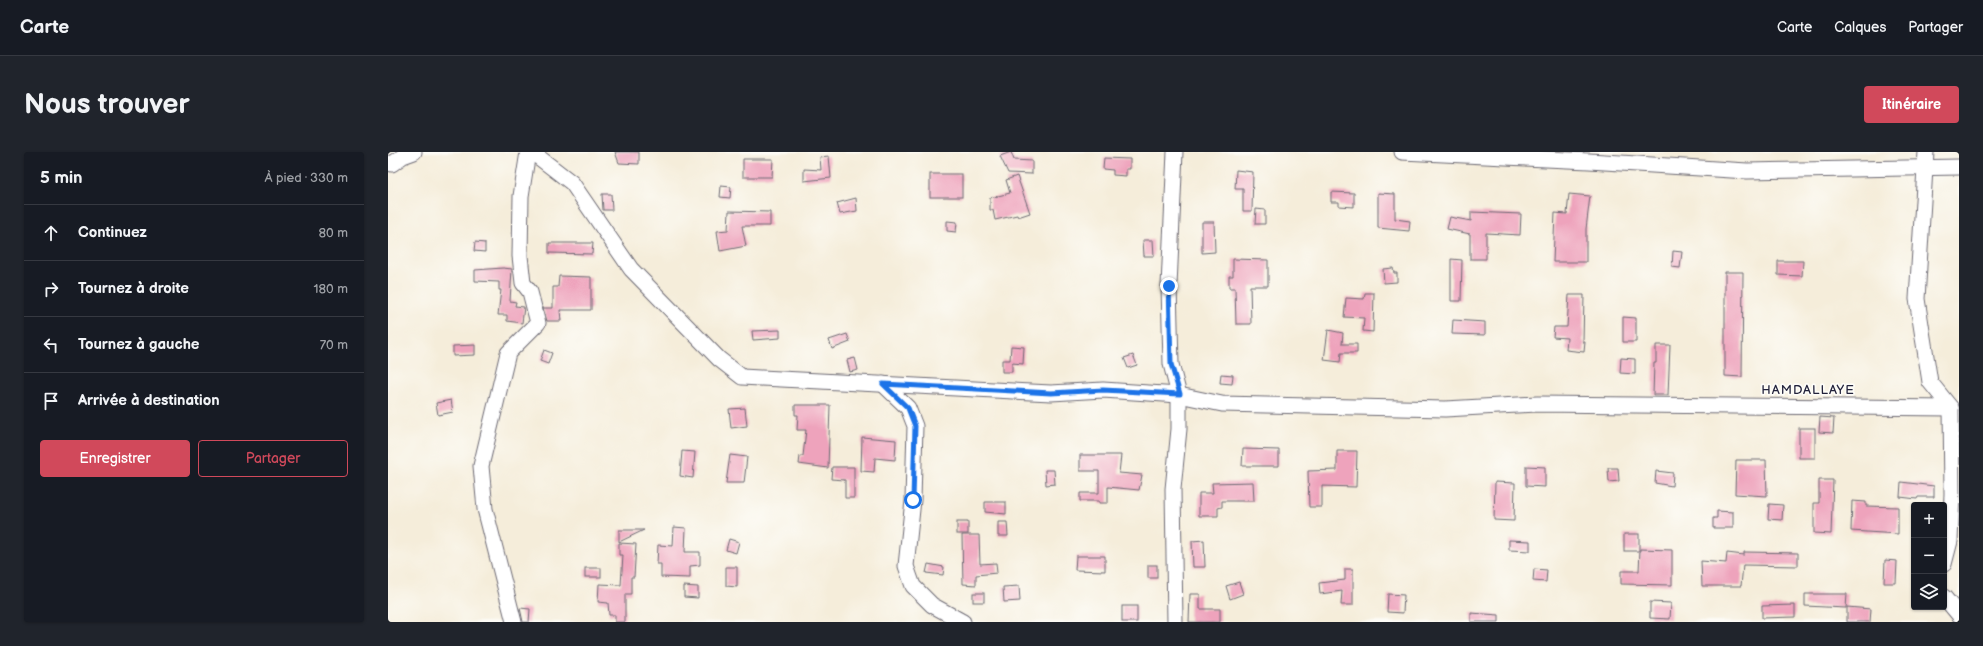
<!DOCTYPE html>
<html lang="fr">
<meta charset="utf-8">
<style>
:root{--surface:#171b24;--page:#20242c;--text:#f1f3f6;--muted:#9ea1a6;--line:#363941;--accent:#d1495b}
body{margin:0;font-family:"Balsamiq Sans",sans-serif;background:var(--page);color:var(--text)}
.controls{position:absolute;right:12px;bottom:12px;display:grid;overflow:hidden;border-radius:4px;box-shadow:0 1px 3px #0004}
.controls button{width:36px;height:36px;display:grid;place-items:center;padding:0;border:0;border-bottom:1px solid var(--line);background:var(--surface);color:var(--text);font:20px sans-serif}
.stop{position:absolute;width:12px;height:12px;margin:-9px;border:3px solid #1a73e8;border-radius:50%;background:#fff}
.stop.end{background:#1a73e8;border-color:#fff;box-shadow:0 1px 4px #0008}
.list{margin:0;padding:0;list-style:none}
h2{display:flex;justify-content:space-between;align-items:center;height:52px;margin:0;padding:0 16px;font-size:17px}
h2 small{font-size:13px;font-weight:400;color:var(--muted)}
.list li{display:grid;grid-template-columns:26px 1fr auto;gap:12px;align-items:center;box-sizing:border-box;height:56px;padding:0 16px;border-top:1px solid var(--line)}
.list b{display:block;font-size:15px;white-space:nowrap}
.list em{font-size:13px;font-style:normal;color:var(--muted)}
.actions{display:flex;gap:8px;padding:12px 16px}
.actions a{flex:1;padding:9px 0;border:1px solid var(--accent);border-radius:4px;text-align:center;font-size:14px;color:var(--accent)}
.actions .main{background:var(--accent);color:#fff}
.icon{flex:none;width:22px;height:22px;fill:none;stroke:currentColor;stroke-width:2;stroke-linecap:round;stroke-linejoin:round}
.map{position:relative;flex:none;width:1571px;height:470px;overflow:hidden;border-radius:4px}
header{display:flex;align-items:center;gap:24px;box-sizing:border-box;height:56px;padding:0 20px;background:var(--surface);border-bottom:1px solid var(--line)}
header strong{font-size:19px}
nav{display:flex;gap:22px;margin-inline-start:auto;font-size:14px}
.intro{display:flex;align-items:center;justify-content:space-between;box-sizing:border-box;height:96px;padding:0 24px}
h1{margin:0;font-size:28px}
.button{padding:10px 18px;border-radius:4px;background:var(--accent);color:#fff;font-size:14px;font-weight:700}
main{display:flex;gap:24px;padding:0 24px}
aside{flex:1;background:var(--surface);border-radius:4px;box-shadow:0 1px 3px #0004}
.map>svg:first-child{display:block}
.building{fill:#eea3bc}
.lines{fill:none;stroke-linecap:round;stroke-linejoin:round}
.minor-casing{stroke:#6c6973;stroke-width:17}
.minor{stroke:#fff;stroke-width:15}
.route{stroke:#1a73e8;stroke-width:5}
.labels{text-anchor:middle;stroke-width:3.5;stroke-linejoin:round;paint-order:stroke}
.neighbourhood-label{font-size:13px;letter-spacing:1px;fill:#22223b;stroke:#fdfcf7}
</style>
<header>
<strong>Carte</strong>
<nav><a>Carte</a><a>Calques</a><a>Partager</a></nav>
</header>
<div class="intro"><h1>Nous trouver</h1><a class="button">Itinéraire</a></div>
<main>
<aside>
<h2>5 min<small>À pied · 330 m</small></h2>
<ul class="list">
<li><svg class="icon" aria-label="ahead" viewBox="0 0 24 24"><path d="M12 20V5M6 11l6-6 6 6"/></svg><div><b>Continuez</b></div><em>80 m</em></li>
<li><svg class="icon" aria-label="right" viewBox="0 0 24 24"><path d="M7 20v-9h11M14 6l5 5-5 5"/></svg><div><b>Tournez à droite</b></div><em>180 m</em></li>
<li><svg class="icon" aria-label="left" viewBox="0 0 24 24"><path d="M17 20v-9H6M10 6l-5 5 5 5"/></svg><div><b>Tournez à gauche</b></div><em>70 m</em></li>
<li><svg class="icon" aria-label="arrive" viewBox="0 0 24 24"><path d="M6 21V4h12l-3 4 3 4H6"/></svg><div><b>Arrivée à destination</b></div></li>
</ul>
<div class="actions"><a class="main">Enregistrer</a><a>Partager</a></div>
</aside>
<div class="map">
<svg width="1571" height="470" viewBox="0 0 1571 470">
<rect width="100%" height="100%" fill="#fdfcf7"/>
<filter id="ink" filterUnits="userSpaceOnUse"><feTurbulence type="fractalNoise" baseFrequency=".025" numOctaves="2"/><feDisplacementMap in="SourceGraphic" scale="8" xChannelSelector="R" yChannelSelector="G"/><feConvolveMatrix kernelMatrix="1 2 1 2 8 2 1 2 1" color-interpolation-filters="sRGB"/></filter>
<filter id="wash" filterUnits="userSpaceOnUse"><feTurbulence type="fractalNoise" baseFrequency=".012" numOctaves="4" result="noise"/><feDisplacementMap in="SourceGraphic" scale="16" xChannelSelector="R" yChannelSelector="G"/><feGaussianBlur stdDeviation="0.9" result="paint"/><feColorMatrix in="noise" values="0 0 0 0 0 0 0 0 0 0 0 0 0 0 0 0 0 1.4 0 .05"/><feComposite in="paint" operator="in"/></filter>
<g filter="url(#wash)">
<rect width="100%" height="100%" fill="#f5edda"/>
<g id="blocks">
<g class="building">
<path d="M227,0H251V12L231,11Z"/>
<path d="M623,0L626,8L644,9V22L620,21L612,4Z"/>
<path d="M441,4L443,26L416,29V17L433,18L432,5Z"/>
<path d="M716,6L742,7V17H738V24L725,23V18L715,17Z"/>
<path d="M355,7H385L384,25H355Z"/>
<path d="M848,18L865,20L864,59H855V37H847Z"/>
<rect x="542" y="22" width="32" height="23"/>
<path d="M629,24L642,61L630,65L629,63L607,68L605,58H602V46L622,41L618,28Z"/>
<path d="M333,34L343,35L342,46L332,45Z"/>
<path d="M943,40L966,41V55L951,54V50H943Z"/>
<path d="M990,41L1007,42V67L1022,69L1021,79L990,76Z"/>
<path d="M214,42H223L224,58H215Z"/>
<path d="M1181,42L1202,44L1198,77V110H1165L1167,61L1179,62Z"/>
<path d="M468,46L469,59L452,62L449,51Z"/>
<path d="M868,57L877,58V72H867Z"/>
<path d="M341,59L382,60V74H354L358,94L332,99L329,79L340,78Z"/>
<path d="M1083,60L1133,62L1132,83L1098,81V107H1082V82L1059,77L1062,65L1083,69Z"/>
<path d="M559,69L569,70L568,80L559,79Z"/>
<path d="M814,70H826L827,100L814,101Z"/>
<path d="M755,88H765L766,104H756Z"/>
<path d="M87,90L97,91V100L86,99Z"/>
<path d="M161,91H205L204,102L161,101Z"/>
<path d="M1285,99L1294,100L1292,116L1284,115Z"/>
<path d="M845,107L880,108V134H862L863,172H848L847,136H841V124H845Z"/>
<path d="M1063,107L1074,108L1073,149H1063Z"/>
<path d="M1390,109H1415L1414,124L1390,123Z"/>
<path d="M115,116L124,117L122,149L128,150L127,154L136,155L134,171L119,169V163H110L113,138H111V130L87,129V118Z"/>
<path d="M1005,116L1006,121H1009V130L996,131L995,117Z"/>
<path d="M1337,120H1355L1354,225L1337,224Z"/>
<path d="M171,124L203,125V158H172L173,169H159L155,156H165V135H170Z"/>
<path d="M977,141H986L985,180L975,179L976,166L956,165L958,146L976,147Z"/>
<path d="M1181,143H1196L1195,190H1197L1196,200L1178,198L1179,186L1165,185L1166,175H1179Z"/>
<path d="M1235,165L1248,166V190H1235Z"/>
<path d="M1065,168L1097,170V183L1064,182Z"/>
<path d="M392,178V186L365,188L364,179Z"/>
<path d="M940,178L955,181L954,192H969V201H953L952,210L936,208Z"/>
<path d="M459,182L462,190L444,197L441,188Z"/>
<path d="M87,193V203L65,204V194Z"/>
<path d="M1268,193H1282L1280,243H1265L1266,211H1268Z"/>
<path d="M623,194L636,195L635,212L624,211V220H614V208H622Z"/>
<path d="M156,198L164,201L160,212L152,209Z"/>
<path d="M745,203L749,213L740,216L736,206Z"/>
<path d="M467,206L470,218L462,220L459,208Z"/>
<path d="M1233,206L1247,207V222L1232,221Z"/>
<path d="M833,222L845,223L844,232L832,231Z"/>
<path d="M63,248L65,260L50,263L48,251Z"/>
<path d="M407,253H442L440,316L411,312L412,304H415L418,278H409L410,263H407Z"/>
<path d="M357,256L359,274L343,276L341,257Z"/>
<path d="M1432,265L1446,266L1445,281L1431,280Z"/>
<rect x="1411" y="276" width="16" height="30"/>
<path d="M474,285L508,288L507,308L487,306L486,320L473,319Z"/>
<path d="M855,297L891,298V314H854Z"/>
<path d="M294,299L307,300L305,326L292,324Z"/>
<path d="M949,299H969L968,335L934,334V355H921L920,319L949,318Z"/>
<path d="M342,303L359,305L356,331H338Z"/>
<path d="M692,303H733L731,321L754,323L751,338L720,335V351H711V349H692V341H711V319H692Z"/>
<path d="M1348,308H1378L1379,344L1347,342Z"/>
<path d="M1138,314L1157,315V335L1138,334Z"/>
<path d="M444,315H466V346H457V328L443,327Z"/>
<path d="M1220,316H1230L1231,329L1221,330Z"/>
<path d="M657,318H666L667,332L658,333Z"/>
<path d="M1268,319L1285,321L1284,334L1267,331Z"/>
<path d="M1431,328H1445L1443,382L1426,381V351H1431Z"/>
<path d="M865,330L866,349H834V355L830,356V364H811V341H825L824,331Z"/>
<path d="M1107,330L1127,331L1126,369L1106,368Z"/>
<path d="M1513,330L1546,334V345H1530L1529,347L1512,345Z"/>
<path d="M1464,349L1478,350V354L1510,355V382L1463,379Z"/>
<path d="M597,350H618V362L597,360Z"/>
<path d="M1381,352L1395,353L1394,368L1380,367Z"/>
<path d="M1329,359L1345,360V376H1325V366H1329Z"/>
<rect x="569" y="370" width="11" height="12"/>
<path d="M610,370H619L620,384H610Z"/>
<path d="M286,375L298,376L297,400H312V413L302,414V426L273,425V412H269L270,393L285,394Z"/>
<path d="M231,378H256L231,390Z"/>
<rect x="1236" y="382" width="15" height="17"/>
<path d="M574,383H591L592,412L608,411L609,421L588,423V433L575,432Z"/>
<path d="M341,387L351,390L348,401L338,398Z"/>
<path d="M816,388L817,415H805L804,389Z"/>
<path d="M1121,388L1142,389V399L1121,398Z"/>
<path d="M231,391L248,392L246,425H243V442H237V470H227V463H221L220,451L210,450L211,432L233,433L235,403H231Z"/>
<path d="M1252,397L1284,398V433L1233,432V419H1251Z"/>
<path d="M1356,400L1410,401V414L1355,413L1353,434H1314L1313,409L1338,411L1339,401L1356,403Z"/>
<path d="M688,404H717V419L687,418Z"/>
<path d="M1497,408L1509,409L1508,431H1496Z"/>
<path d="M540,412L556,415L555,423L538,421Z"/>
<rect x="760" y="413" width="9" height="13"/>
<path d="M338,415H349V435L338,434Z"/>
<rect x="197" y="416" width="16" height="9"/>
<path d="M957,417H965V453H953L954,439L932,442L931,431L957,428Z"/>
<path d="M1146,417L1159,418L1158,430L1145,429Z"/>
<path d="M851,430L855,442L842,447L838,434Z"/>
<path d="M296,434L310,435V446L296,445Z"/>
<path d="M631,434L632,449L616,450L615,435Z"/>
<rect x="585" y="441" width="11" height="9"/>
<path d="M802,442H812V457H832V470H801Z"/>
<path d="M1000,442L1016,443L1015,461L999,460Z"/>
<path d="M1417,442H1459L1458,456L1417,454Z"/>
<path d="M1262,450L1283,451L1282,467L1262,466Z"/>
<path d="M1407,453V465L1374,466V454Z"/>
<rect x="734" y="454" width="15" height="16"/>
<path d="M1459,455L1483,457L1482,470H1459Z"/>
<path d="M132,456L142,457L141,470H135Z"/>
<path d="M1083,461L1111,463V470H1083Z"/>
</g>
</g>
</g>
<g filter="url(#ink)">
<use href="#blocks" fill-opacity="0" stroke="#6c6973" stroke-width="1"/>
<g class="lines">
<defs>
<g id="minor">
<path d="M144,0L184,31L243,117L331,207L354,225L663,241L715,238L791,243L834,252L1057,257L1149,252L1563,256"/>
<path d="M1014,0L1201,9L1359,19L1571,15"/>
<path d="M1538,0L1529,147L1542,230L1563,256L1564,342L1562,389L1556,412"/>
<path d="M0,11L4,12L15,4L26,0"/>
<path d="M495,232L520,256L527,274L525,348L518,414L525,434L544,453L575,470"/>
<path d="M1556,445L1571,463"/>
<path d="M126,470L97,357L93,314L120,201L150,171L142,140L135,131L132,104L133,44L140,0"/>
<path d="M787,470L785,337L791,277V243L783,212L781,134L787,0"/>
</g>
</defs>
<use href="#minor" class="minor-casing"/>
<use href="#minor" class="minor"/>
</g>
</g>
<g class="lines" filter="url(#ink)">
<path class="route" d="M525,348L527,274L520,256L495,232L663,241L715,238L792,242L783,212L781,134"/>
</g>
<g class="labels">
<g class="neighbourhood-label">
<text x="1420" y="242">HAMDALLAYE</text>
</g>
</g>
</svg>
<div class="controls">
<button>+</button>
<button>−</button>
<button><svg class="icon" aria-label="layers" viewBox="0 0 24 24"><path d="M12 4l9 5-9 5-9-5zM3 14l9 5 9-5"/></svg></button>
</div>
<div class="stop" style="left:525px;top:348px"></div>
<div class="stop end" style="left:781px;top:134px"></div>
</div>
</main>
